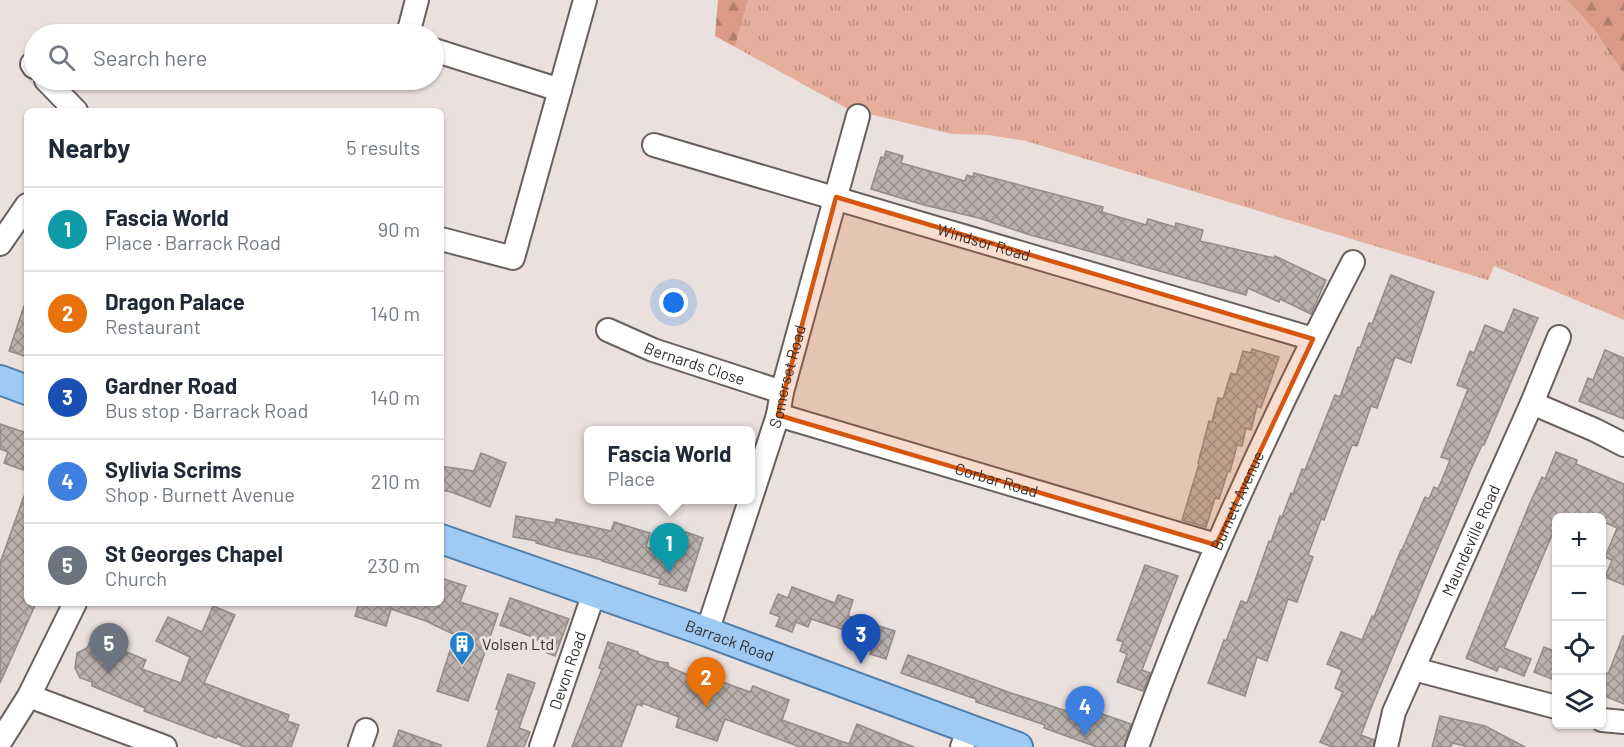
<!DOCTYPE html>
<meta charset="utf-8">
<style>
:root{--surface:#fff;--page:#f6f6f7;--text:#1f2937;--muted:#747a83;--line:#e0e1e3;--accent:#2180cc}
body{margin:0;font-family:Barlow,sans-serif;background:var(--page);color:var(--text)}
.controls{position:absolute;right:18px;bottom:18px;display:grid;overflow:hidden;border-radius:9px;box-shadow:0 2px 4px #0004}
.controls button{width:54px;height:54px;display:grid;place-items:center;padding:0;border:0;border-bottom:2px solid var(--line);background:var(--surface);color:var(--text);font:30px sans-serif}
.you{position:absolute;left:674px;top:303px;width:21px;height:21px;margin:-15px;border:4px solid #fff;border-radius:50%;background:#1a73e8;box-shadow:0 0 0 9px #1a73e833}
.badge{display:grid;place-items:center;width:39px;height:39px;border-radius:50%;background:var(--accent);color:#fff;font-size:20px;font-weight:700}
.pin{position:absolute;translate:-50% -50px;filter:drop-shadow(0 2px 3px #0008)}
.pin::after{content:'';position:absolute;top:32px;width:21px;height:18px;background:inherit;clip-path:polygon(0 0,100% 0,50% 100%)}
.popup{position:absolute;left:584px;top:426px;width:171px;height:78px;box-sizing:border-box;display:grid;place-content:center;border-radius:9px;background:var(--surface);filter:drop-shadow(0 2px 4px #0005);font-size:20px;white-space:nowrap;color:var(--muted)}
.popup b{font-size:22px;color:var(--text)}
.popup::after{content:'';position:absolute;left:50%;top:100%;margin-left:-12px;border:12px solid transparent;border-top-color:var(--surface)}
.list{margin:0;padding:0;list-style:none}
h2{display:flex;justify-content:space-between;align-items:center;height:78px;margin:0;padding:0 24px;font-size:26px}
h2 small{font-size:20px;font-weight:400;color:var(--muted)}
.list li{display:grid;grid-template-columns:39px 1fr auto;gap:18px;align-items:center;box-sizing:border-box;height:84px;padding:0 24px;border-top:2px solid var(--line)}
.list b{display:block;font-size:22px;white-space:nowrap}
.list p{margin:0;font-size:20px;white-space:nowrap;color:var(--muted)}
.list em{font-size:20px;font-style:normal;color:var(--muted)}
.icon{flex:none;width:33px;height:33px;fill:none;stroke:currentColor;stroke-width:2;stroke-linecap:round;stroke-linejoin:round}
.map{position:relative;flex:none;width:1624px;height:747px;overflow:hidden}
.search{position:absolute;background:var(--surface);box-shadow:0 2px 4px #0004;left:24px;top:24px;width:420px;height:66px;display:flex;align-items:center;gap:15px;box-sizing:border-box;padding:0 21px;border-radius:33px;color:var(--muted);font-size:22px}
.panel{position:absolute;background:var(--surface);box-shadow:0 2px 4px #0004;left:24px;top:108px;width:420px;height:498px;border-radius:9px}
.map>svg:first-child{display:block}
.grass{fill:url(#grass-tufts)}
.forest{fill:url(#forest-firs)}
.building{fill:url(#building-cross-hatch);stroke:#948b89;stroke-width:1.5}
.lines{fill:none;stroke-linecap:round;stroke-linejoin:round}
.minor-casing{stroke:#68605e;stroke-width:26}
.major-casing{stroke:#4f7da9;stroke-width:32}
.minor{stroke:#fff;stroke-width:22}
.major{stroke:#9ecaf3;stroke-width:28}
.marked{fill:#d6550f;fill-opacity:0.2;stroke:#d6550f;stroke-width:4.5;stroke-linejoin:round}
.labels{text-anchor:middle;stroke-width:6;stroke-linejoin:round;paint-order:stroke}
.street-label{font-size:16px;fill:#322f2e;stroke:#eae0dd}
.poi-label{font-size:16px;fill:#322f2e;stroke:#eae0dd;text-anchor:start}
</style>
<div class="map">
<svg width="1624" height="747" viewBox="0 0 1624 747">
<defs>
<pattern id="grass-tufts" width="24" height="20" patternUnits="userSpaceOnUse" patternTransform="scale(1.5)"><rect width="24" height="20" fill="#e6ae9d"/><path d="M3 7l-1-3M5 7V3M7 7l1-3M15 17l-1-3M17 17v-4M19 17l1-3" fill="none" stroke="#bb8e80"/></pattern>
<pattern id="forest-firs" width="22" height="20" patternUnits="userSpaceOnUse" patternTransform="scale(1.5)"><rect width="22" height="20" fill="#da9a86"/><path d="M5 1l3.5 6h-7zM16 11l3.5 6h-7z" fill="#b17e6e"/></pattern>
<pattern id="building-cross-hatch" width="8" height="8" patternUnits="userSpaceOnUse" patternTransform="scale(1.5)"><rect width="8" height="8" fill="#bab1ae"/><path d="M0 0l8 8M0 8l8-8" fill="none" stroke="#98908e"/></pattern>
</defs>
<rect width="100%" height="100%" fill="#eae0dd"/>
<path class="grass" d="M748,0H1567L1593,28L1624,74V320L1494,266L1488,280L1026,141L989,135L952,134L848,109L735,47Z"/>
<g class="forest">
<path d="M718,0H748L735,47L715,36Z"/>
<path d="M1567,0H1624V74L1593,28Z"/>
</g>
<g class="building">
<path d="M886,151L903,156L901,163L965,181L967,175L973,177L974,173L1103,207L1102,212L1146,225L1148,219L1175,227L1176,223L1203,230L1200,241L1274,258L1275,256L1326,280L1311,314L1280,299L1279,302L1248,288L1246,295L1027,234L979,218L924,205L871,189L881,157L884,158Z"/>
<path d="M1391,275L1434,292L1411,363L1395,357L1377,408L1371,406L1357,446L1352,445L1324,520L1321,519L1308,555L1313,557L1297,602L1288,599L1267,661L1257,657L1245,696L1208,683L1224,640L1226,641L1241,601L1247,603L1269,541L1271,542L1280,516L1282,517L1291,493L1293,494L1302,469L1305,470L1335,395L1340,397L1358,347L1360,348L1369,323L1372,324Z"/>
<path d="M24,306L27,307V357L9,351Z"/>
<path d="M1514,309L1538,318L1484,445H1482L1471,469L1371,708L1361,735L1374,740L1373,747H1332L1320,742L1343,692L1335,688L1342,670L1327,664L1341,632L1362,640L1372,616L1374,617L1401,550H1402L1425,497L1429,499L1434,487L1438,489L1450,460L1441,457L1468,389L1457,385L1470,351L1474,353L1485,325L1504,333Z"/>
<path d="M1252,349L1279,357L1261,408L1257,406L1251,430L1246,428L1242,446L1237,445L1230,472L1228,471L1219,499L1215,498L1206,527L1182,520L1199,464L1198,463L1209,421L1212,422L1218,398L1223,399L1231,373L1236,375L1243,351L1251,353Z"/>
<path d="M1605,350L1624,358V419L1579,401L1588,378L1593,380Z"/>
<path d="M0,424L27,433V459L23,470L4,463L8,452L0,449Z"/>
<path d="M1556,452L1577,460L1576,464L1624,484V585L1605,577L1612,560L1605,557L1617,528L1602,521V518H1557V523L1504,648L1531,659L1524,676L1499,666L1497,671L1466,658L1530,503L1542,477L1545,479Z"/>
<path d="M481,453L506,463L490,507L451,492L441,490V466L474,471Z"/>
<path d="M24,496H27V603H36L0,683V563Z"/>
<path d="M516,516L555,523L556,519L611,531L614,522L650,533L646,547L678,557L686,532L703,538L686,591L659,584L661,579L602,561V560L572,553L536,543V541L513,537Z"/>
<path d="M1145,565L1178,576L1142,670L1150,673L1143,691L1117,682L1127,654L1120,651L1123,642L1117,640Z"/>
<path d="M441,578L466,586L460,602L498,614L468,701L437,691L455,635L426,621L391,609L386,626L355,616L359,603H441Z"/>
<path d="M792,587L835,603L838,595L853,600L848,616L895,631L886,659L870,654L875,640L811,619L808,627L796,622L792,632L776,626L780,617L770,613L778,594L788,598Z"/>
<path d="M510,598L569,619L555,656L540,650L543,643L535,639V638L500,625Z"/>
<path d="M213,606L235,615L204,683L289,715L287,721L299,725L291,747H245L217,736L216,738L144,711L145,708L92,686V682L80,678L75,668L77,653L87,648L92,638L146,660L142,669L181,683L190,657L156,641L168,617L202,632Z"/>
<path d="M1623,636H1624V704L1602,695V671L1608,674Z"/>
<path d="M608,642L638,652V654L656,661L668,663L669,667L693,677L695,672L750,692L753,686L789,700L782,720L849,744L857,724L914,747H800L725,719L717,741L676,727L679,717L642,703V706L637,704L621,747H572L602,669L599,668Z"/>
<path d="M1544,647L1557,652V681L1534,672Z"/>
<path d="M908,655L1008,692L1073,713L1076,705L1131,724L1124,747H1097L1044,728L1045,725L976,702V699L901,673Z"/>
<path d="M508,674L535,683L519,728L530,732L524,747H487L499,710L496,709Z"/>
<path d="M1440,716L1485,726L1525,747H1469L1452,743L1451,747H1432Z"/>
<path d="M399,730L441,745V747H393Z"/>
</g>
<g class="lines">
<defs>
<g id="minor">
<path d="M408,34L417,0"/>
<path d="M434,50L560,90"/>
<path d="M32,64L34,67"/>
<path d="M46,80L76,111"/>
<path id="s1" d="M654,145L1313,339"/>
<path d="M441,239L513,258L585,0"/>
<path d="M0,244L27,205"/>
<path id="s2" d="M608,330L653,350L782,392"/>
<path d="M1532,403L1595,430L1624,445"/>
<path id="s3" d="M778,415L1216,545"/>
<path id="s4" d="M707,632L778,415L782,392L858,116"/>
<path d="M1414,669L1556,707"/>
<path d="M29,696L165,747"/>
<path d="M1602,720L1624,722"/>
<path d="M0,742L29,696L75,603"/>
<path d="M360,747L366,730"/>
<path id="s5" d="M541,747L594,593"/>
<path d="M962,747L968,730"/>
<path id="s6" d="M1137,747C1197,580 1271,419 1353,262"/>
<path id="s7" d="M1386,747L1394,712L1532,403L1559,337"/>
</g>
<g id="major">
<path d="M0,380L27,390"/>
<path id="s8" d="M441,539L707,632L1018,747"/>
</g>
</defs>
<use href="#minor" class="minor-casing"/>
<use href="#major" class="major-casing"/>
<use href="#minor" class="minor"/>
<use href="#major" class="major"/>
</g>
<path class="marked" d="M836,197L1313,339L1216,545L778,415Z"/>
<defs>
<symbol id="building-pin" viewBox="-11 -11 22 30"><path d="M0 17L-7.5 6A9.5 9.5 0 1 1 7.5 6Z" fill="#2180cc" stroke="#eae0dd"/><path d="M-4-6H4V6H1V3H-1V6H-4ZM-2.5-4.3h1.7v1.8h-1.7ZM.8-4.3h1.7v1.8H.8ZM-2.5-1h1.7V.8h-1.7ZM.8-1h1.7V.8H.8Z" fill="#fff"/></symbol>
</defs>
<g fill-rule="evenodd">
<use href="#building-pin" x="447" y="629" width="30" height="40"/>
</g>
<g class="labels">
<g class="street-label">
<text dy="6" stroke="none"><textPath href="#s1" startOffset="344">Windsor Road</textPath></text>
<text dy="6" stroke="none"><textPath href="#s2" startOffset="93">Bernards Close</textPath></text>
<text dy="6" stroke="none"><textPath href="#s4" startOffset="268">Somerset Road</textPath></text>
<text dy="6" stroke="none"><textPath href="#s3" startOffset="228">Corbar Road</textPath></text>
<text dy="6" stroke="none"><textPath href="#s6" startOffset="266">Burnett Avenue</textPath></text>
<text dy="6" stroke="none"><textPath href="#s7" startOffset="224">Maundeville Road</textPath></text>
<text dy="6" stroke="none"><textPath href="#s8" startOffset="306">Barrack Road</textPath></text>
<text dy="6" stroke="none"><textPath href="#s5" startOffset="81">Devon Road</textPath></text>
</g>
<g class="poi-label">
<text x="482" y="650">Volsen Ltd</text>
</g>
</g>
</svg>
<div class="controls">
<button>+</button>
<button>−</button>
<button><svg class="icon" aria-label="locate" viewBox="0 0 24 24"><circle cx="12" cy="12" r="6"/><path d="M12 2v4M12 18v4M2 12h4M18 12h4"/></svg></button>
<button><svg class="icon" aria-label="layers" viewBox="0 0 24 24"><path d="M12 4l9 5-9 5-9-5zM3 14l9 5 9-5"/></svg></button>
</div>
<div class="you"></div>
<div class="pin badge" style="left:669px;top:573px;background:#0f9aa8">1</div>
<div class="popup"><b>Fascia World</b>Place</div>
<div class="pin badge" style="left:706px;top:707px;background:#e8710a">2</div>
<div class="pin badge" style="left:861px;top:664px;background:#1a4fb4">3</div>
<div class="pin badge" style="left:1085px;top:736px;background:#3f7fe0">4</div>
<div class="pin badge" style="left:109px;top:673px;background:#6b7280">5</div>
<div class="search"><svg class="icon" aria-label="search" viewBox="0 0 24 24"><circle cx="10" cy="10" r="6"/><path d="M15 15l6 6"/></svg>Search here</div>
<section class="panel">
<h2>Nearby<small>5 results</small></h2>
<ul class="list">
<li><span class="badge" style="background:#0f9aa8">1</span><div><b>Fascia World</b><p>Place · Barrack Road</p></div><em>90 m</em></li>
<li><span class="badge" style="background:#e8710a">2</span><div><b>Dragon Palace</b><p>Restaurant</p></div><em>140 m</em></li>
<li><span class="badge" style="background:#1a4fb4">3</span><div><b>Gardner Road</b><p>Bus stop · Barrack Road</p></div><em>140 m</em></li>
<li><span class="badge" style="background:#3f7fe0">4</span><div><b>Sylivia Scrims</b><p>Shop · Burnett Avenue</p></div><em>210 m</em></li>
<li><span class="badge" style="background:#6b7280">5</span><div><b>St Georges Chapel</b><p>Church</p></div><em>230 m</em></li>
</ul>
</section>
</div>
